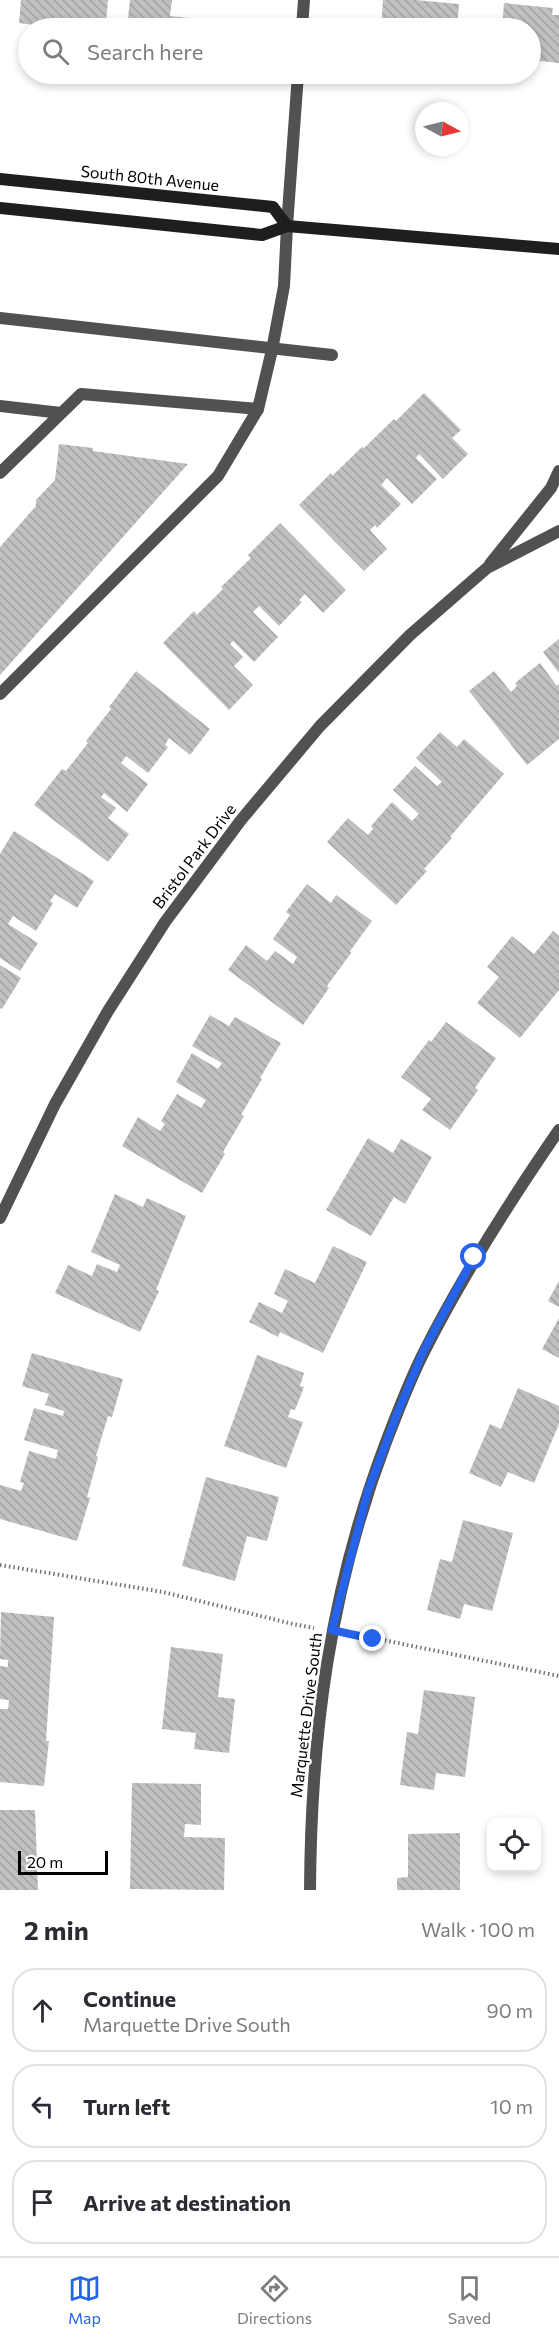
<!DOCTYPE html>
<meta charset="utf-8">
<style>
:root{--surface:#fff;--page:#f2f2f3;--text:#2b2b33;--muted:#7c7c81;--line:#e1e1e2;--accent:#2563eb}
body{margin:0;font-family:Commissioner,sans-serif;background:var(--page);color:var(--text)}
.controls{position:absolute;right:18px;bottom:18px;display:grid;overflow:hidden;border-radius:12px;box-shadow:0 3px 9px #0003}
.controls button{width:54px;height:54px;display:grid;place-items:center;padding:0;border:0;border-bottom:2px solid var(--line);background:var(--surface);color:var(--text);font:30px sans-serif}
.compass{position:absolute;left:415px;top:102px;width:54px;height:54px;border-radius:50%;background:var(--surface);box-shadow:0 3px 9px #0003;rotate:97deg}
.scale{position:absolute;left:18px;bottom:15px;width:90px;box-sizing:border-box;padding-left:6px;border:3px solid #000;border-top:0;font-size:16px;line-height:21px;white-space:nowrap;color:#000;-webkit-text-stroke:4px #fff;paint-order:stroke}
.stop{position:absolute;width:18px;height:18px;margin:-14px;border:4px solid #2563eb;border-radius:50%;background:#fff}
.stop.end{background:#2563eb;border-color:#fff;box-shadow:0 2px 6px #0008}
.list{margin:0;padding:0;list-style:none}
h2{display:flex;justify-content:space-between;align-items:center;height:78px;margin:0;padding:0 24px;font-size:26px}
h2 small{font-size:20px;font-weight:400;color:var(--muted)}
.list li{display:grid;grid-template-columns:39px 1fr auto;gap:18px;align-items:center;box-sizing:border-box;height:84px;margin:0 12px 12px;padding:0 12px;border:2px solid var(--line);border-radius:24px}
.list b{display:block;font-size:22px;white-space:nowrap}
.list p{margin:0;font-size:20px;white-space:nowrap;color:var(--muted)}
.list em{font-size:20px;font-style:normal;color:var(--muted)}
.icon{flex:none;width:33px;height:33px;fill:none;stroke:currentColor;stroke-width:2;stroke-linecap:round;stroke-linejoin:round}
.map{position:relative;flex:none;width:559px;height:1890px;overflow:hidden}
.search{position:absolute;background:var(--surface);box-shadow:0 3px 9px #0003;left:18px;right:18px;top:18px;height:66px;display:flex;align-items:center;gap:15px;box-sizing:border-box;padding:0 21px;border-radius:33px;color:var(--muted);font-size:22px}
.sheet{height:366px;background:var(--surface)}
nav{display:flex;justify-content:space-around;align-items:center;box-sizing:border-box;height:84px;border-top:2px solid var(--line);background:var(--surface);font-size:16px;color:var(--muted)}
nav a{display:grid;justify-items:center;gap:3px}
nav .on{color:var(--accent)}
.map>svg:first-child{display:block}
.building{fill:url(#building-back-hatch)}
.lines{fill:none;stroke-linecap:round;stroke-linejoin:round}
.path{stroke:#737373;stroke-width:4;stroke-dasharray:1.5 3;stroke-linecap:butt}
.lane{stroke:#515151;stroke-width:12}
.street{stroke:#515151;stroke-width:12}
.secondary{stroke:#1e1e1e;stroke-width:12}
.route{stroke:#2563eb;stroke-width:8}
.labels{text-anchor:middle;stroke-width:4.5;stroke-linejoin:round;paint-order:stroke}
.street-label{font-size:16px;fill:#000;stroke:#fff}
</style>
<div class="map">
<svg width="559" height="1890" viewBox="0 0 559 1890">
<defs>
<pattern id="building-back-hatch" width="6" height="6" patternUnits="userSpaceOnUse" patternTransform="scale(1.5)"><rect width="6" height="6" fill="#c0c0c0"/><path d="M-1 5l2 2M0 0l6 6M5-1l2 2" fill="none" stroke="#a3a3a3"/></pattern>
</defs>
<rect width="100%" height="100%" fill="#fff"/>
<g class="building">
<path d="M21,0H108L106,22L80,20L79,28H34V25L19,23Z"/>
<path d="M130,0H172L170,16L226,22V28H132L133,19L128,18Z"/>
<path d="M383,0H416L459,4L457,28H381Z"/>
<path d="M504,3L553,8L552,15H559V63L530,60V28H502Z"/>
<path d="M424,393L461,430L452,438L468,454L443,479L419,454L416,458L437,479L412,504L387,478L381,485L401,504L377,528L375,525L370,530L387,549L364,571L299,505L331,473L332,476L362,447L364,448L394,419L396,421Z"/>
<path d="M59,444L93,448V451L188,464L0,675V547L36,506V500L55,480Z"/>
<path d="M280,523L346,590L323,613L305,594L299,600L302,602L279,626L259,606L253,612L278,637L254,662L233,641L230,644L243,657L234,666L253,685L229,710L163,643L194,611L197,615L223,589L221,587L251,558L248,555Z"/>
<path d="M559,639V673L543,652Z"/>
<path d="M540,663L557,686L559,684V739L527,765L469,691L494,671L511,692L517,686L515,683Z"/>
<path d="M136,671L210,729L190,755L169,738L165,745L168,747L148,773L126,756L121,763L148,784L127,812L104,793L101,797L116,808L108,818L129,834L108,862L34,805L62,769L66,771L88,743L86,741L111,709L109,707Z"/>
<path d="M440,732L457,747L464,739L504,774L450,837L452,838L424,869L427,871L396,905L327,842L348,818L368,835L373,829L371,826L392,802L412,821L419,814L393,790L415,766L437,786L442,782L416,758Z"/>
<path d="M14,831L94,881L77,908L55,894L50,901L53,903L36,931L13,916L8,924L38,943L20,971L0,958V854Z"/>
<path d="M307,884L331,903L336,895L372,921L350,951L351,953L327,986L329,988L303,1025L228,970L246,945L267,961L275,951L293,964L297,957L273,939L290,915L286,912Z"/>
<path d="M553,931L559,936V990L520,1038L477,1003L499,977L487,967L512,936L534,954Z"/>
<path d="M0,965L21,978L2,1009L0,1008Z"/>
<path d="M210,1015L229,1026L235,1017L281,1043L260,1078L262,1079L241,1115L244,1116L223,1152L225,1154L202,1193L122,1146L138,1117L160,1131L165,1124L161,1121L177,1094L201,1108L206,1100L176,1082L192,1053L218,1069L222,1063L192,1046Z"/>
<path d="M446,1022L496,1058L475,1088L478,1090L450,1130L422,1110L431,1099L401,1077L429,1040L431,1042Z"/>
<path d="M368,1138L393,1153L401,1139L432,1157L405,1204L394,1197L371,1236L326,1210Z"/>
<path d="M115,1194L143,1207L147,1198L186,1216L156,1290L159,1291L140,1332L55,1293L68,1265L92,1276L97,1264L117,1272L120,1265L91,1252Z"/>
<path d="M333,1246L367,1262L323,1353L280,1332L278,1337L249,1322L259,1302L282,1313L288,1301L274,1294L285,1269L315,1283Z"/>
<path d="M559,1281V1307L548,1301Z"/>
<path d="M559,1318V1358L542,1349Z"/>
<path d="M32,1353L123,1379L112,1417L108,1416L96,1456L98,1457L87,1497L90,1498L77,1541L0,1519V1485L21,1491L24,1483L20,1482L29,1451L56,1459L58,1450L24,1440L34,1408L63,1416L64,1411L45,1405L49,1394L22,1386Z"/>
<path d="M257,1355L304,1373L300,1386L304,1387L295,1410L291,1409L288,1417L303,1422L286,1468L224,1446Z"/>
<path d="M518,1388L559,1406V1424L534,1483L508,1472L501,1487L469,1473L490,1424L501,1429Z"/>
<path d="M206,1477L279,1497L267,1541L247,1536L235,1581L182,1566Z"/>
<path d="M463,1520L513,1533L492,1611L464,1604L460,1619L427,1610L440,1559L452,1562Z"/>
<path d="M1,1612L54,1617L46,1741H49L44,1786L0,1782V1709H8L9,1700L0,1699V1666L8,1667V1660L0,1659Z"/>
<path d="M171,1647L223,1654L218,1697L235,1699L229,1753L194,1749L196,1733L162,1729Z"/>
<path d="M424,1690L475,1697L465,1777L436,1773L434,1790L400,1785L407,1732L418,1734Z"/>
<path d="M132,1783L201,1784V1825L185,1824L184,1837L225,1838L224,1890L130,1889Z"/>
<path d="M0,1810H35L38,1890H0Z"/>
<path d="M460,1833V1890H397V1878L408,1877V1834Z"/>
</g>
<g class="lines">
<g class="path">
<path d="M0,1565L163,1592L293,1624L314,1628"/>
<path d="M354,1634L559,1676"/>
</g>
<g class="lane">
<path d="M0,318L332,355"/>
<path d="M0,406L61,413"/>
<path d="M0,473L81,394L258,409L272,350L284,286L287,226"/>
<path d="M0,694L218,476L258,409"/>
</g>
<g class="street">
<path d="M302,28L304,0"/>
<path d="M287,226L298,74"/>
<path d="M490,564L551,488L559,471"/>
<path d="M0,1218L55,1104L108,1011L165,922L241,820L320,726L410,635L487,568L559,531"/>
<path d="M310,1890C311,1732 330,1590 386,1442C398,1411 410,1379 425,1350C464,1273 510,1201 559,1130"/>
</g>
<g class="secondary">
<path d="M0,179L273,207L287,226"/>
<path d="M0,208L262,235L287,226L559,249"/>
</g>
</g>
<g class="lines">
<path class="route" d="M373,1639L332,1630L368,1491L397,1414L423,1352L474,1257"/>
</g>
<g class="labels">
<g class="street-label">
<text transform="translate(150 178) rotate(6)" y="6">South 80th Avenue</text>
<text transform="translate(194 856) rotate(-53)" y="6">Bristol Park Drive</text>
<text transform="translate(306 1715) rotate(-83)" y="6">Marquette Drive South</text>
</g>
</g>
</svg>
<div class="controls">
<button><svg class="icon" aria-label="locate" viewBox="0 0 24 24"><circle cx="12" cy="12" r="6"/><path d="M12 2v4M12 18v4M2 12h4M18 12h4"/></svg></button>
</div>
<svg class="compass" viewBox="-18 -18 36 36"><path d="M0-13l5 13h-10z" fill="#e53935"/><path d="M0 13l5-13h-10z" fill="#7c7c81"/></svg>
<div class="scale">20 m</div>
<div class="stop" style="left:474px;top:1257px"></div>
<div class="stop end" style="left:373px;top:1639px"></div>
<div class="search"><svg class="icon" aria-label="search" viewBox="0 0 24 24"><circle cx="10" cy="10" r="6"/><path d="M15 15l6 6"/></svg>Search here</div>
</div>
<section class="sheet">
<h2>2 min<small>Walk · 100 m</small></h2>
<ul class="list">
<li><svg class="icon" aria-label="ahead" viewBox="0 0 24 24"><path d="M12 20V5M6 11l6-6 6 6"/></svg><div><b>Continue</b><p>Marquette Drive South</p></div><em>90 m</em></li>
<li><svg class="icon" aria-label="left" viewBox="0 0 24 24"><path d="M17 20v-9H6M10 6l-5 5 5 5"/></svg><div><b>Turn left</b></div><em>10 m</em></li>
<li><svg class="icon" aria-label="arrive" viewBox="0 0 24 24"><path d="M6 21V4h12l-3 4 3 4H6"/></svg><div><b>Arrive at destination</b></div></li>
</ul>
</section>
<nav>
<a class="on"><svg class="icon" aria-label="map" viewBox="0 0 24 24"><path d="M3 6l6-2 6 2 6-2v14l-6 2-6-2-6 2zM9 4v14M15 6v14"/></svg>Map</a>
<a><svg class="icon" aria-label="directions" viewBox="0 0 24 24"><path d="M12 3l9 9-9 9-9-9zM9 14v-3h6M13 9l2 2-2 2"/></svg>Directions</a>
<a><svg class="icon" aria-label="saved" viewBox="0 0 24 24"><path d="M7 4h10v16l-5-4-5 4z"/></svg>Saved</a>
</nav>
